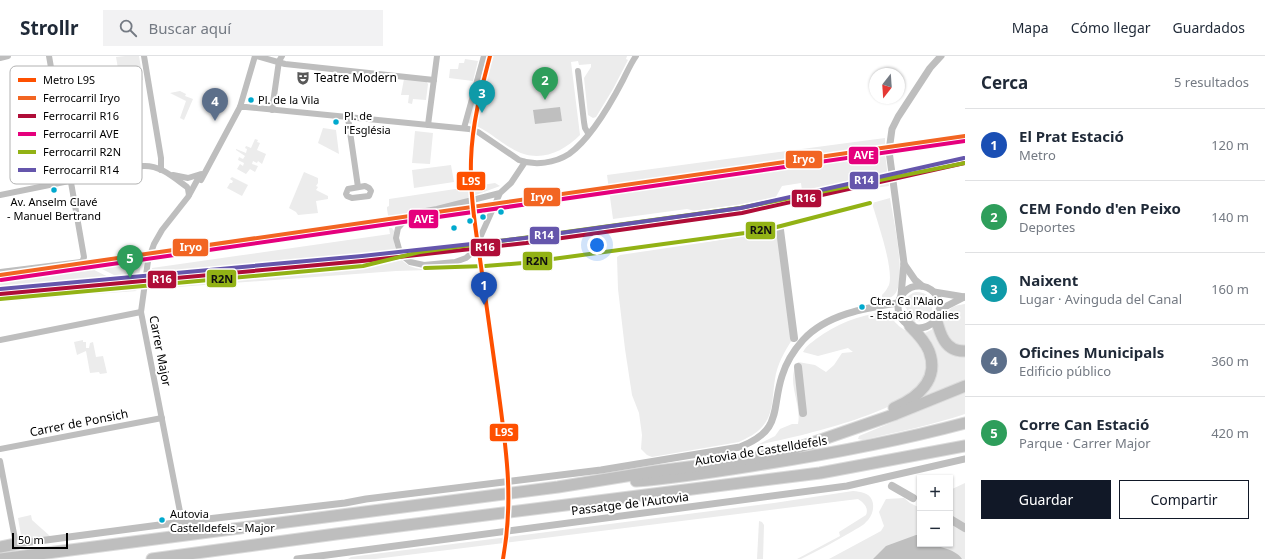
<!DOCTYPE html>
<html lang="es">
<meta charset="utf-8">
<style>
:root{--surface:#fff;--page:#f2f2f3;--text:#1f2937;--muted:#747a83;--line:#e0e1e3;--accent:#111827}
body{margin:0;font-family:"Noto Sans",sans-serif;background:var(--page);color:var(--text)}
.controls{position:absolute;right:12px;bottom:12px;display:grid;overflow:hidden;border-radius:0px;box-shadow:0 1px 3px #0004}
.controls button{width:36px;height:36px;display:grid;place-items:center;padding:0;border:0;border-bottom:1px solid var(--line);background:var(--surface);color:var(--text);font:20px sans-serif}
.compass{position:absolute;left:869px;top:12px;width:36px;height:36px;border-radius:50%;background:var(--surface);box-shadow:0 1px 3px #0004;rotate:197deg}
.scale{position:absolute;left:12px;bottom:10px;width:56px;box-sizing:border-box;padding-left:4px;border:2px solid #000;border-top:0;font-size:11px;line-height:14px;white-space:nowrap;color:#000;-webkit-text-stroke:3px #fff;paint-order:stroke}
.you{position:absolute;left:597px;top:189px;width:14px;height:14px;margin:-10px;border:3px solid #fff;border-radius:50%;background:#1a73e8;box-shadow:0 0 0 6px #1a73e833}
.badge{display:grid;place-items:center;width:26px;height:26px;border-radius:50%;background:var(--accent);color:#fff;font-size:13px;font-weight:700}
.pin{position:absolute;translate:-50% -33px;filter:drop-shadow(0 1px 2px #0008)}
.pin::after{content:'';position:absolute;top:21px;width:14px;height:12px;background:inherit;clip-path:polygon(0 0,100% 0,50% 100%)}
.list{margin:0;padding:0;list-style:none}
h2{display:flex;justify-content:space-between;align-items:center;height:52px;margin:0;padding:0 16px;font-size:17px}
h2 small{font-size:13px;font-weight:400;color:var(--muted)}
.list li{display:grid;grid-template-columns:26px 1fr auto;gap:12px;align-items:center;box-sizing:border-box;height:72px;padding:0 16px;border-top:1px solid var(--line)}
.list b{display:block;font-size:15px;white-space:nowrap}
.list p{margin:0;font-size:13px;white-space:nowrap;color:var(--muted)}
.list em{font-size:13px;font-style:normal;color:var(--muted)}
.actions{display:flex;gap:8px;padding:12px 16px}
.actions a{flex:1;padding:9px 0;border:1px solid var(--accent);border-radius:0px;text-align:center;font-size:14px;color:var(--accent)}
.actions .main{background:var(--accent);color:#fff}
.icon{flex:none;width:22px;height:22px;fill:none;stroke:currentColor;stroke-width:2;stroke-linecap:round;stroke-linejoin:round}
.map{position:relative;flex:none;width:965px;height:503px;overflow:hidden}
header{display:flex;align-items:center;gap:24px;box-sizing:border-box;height:56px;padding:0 20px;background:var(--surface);border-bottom:1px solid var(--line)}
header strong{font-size:19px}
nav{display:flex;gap:22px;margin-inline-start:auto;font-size:14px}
.search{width:280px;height:36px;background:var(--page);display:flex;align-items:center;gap:10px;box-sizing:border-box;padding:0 14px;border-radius:0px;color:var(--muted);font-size:15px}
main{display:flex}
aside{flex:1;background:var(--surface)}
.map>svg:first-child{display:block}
.green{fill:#ececec}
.water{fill:#bfbfbf}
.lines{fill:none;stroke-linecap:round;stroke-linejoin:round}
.canal{stroke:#bfbfbf;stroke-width:8}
.motorway-casing{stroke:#dbdbdb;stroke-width:13}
.minor{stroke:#bebebe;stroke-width:6}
.tertiary{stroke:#bebebe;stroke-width:7}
.motorway{stroke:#bebebe;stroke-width:11}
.rail-1-casing{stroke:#fff;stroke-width:7}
.rail-2-casing{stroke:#fff;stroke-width:7}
.rail-3-casing{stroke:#fff;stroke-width:7}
.rail-4-casing{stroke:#fff;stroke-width:7}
.rail-5-casing{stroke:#fff;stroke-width:7}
.rail-1{stroke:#f26522;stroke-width:4}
.rail-2{stroke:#af0d38;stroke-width:4}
.rail-3{stroke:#e5007d;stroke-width:4}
.rail-4{stroke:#92b215;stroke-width:4}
.rail-5{stroke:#6556ac;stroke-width:4}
.metro-1-casing{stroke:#fff;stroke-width:7}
.metro-1{stroke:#fe5000;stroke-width:4}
.bus-dot{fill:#00a9ce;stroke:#fff;stroke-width:1.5}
.labels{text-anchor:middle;stroke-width:4;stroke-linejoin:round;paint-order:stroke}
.bus-label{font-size:11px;fill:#000;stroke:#fff;text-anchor:start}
.poi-label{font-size:12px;fill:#000;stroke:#fff;text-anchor:start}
.street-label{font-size:12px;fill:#000;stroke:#fff}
.key{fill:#fff;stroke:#b2b2b2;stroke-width:1}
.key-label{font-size:11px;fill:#000}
.line-badge{stroke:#fff;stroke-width:1.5}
.badge-label{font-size:11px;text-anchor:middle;font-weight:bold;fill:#fff}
.pale-badge-label{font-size:11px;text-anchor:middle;font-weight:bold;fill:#111}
</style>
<header>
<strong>Strollr</strong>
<div class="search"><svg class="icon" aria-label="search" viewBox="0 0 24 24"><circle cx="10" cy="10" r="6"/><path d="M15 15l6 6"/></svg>Buscar aquí</div>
<nav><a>Mapa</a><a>Cómo llegar</a><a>Guardados</a></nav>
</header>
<main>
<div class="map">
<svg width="965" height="503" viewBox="0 0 965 503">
<rect width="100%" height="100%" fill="#fff"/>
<g class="green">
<path d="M125,0H139L143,24L139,25V27L121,30L116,1Z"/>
<path d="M481,0H627L626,3L628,4L613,33L596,61L593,62L588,59L584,22L591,11V8L579,9L578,5L571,6L580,79C561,98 536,108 511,92C495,83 483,69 463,66Z"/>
<path d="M465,3L478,5L473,25L449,22L450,13H458L459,7H464Z"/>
<path d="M404,23L426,25L428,28L426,44L413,43L412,48L408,47L409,39H401Z"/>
<path d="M180,35L186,38L185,40L193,43L184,64L180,62L186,45L170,37Z"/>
<path d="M323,72L336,74L339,98L318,87Z"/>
<path d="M415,75L433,77L430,108L412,107Z"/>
<path d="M885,82V97L889,130L810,140L802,135L801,127L782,130L773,146L699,156L687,153L613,163L607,119Z"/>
<path d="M255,83L258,84L257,86L260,87L257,94L266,98L262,108L258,105L257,107L253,105L252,108L258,110L255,116L250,113L246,118L237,113L240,108L243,110L244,107L238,104L239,101L243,103L245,100L236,94V93L246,97L247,93L245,92L246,90L251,92Z"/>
<path d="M451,109L454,126L414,132L412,114Z"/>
<path d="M304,116L318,122V127L316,130L318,131L316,134L328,140V143L316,145L318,157L298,159L296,156L289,152Z"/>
<path d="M232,121L248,129L242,140L227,132L230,127H232L233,125L230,123Z"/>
<path d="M495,127L500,130L454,147L417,155L398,164L389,165L387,153V151L389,150V143Z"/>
<path d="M890,142C893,161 908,226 894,239C891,242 886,243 882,243V239C885,236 887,233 889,229C894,212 877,165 872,147Z"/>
<path d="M389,172H392L394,175C392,193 400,211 421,213C433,214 446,210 458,208L459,213L396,215L150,233L152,212L390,178Z"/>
<path d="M775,174L778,175L792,284C784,296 777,309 775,323C772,340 774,358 762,371C756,378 747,382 739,386L652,401L647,399L641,393L642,379L639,357L632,339L625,293L618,233L617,201L620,199L714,185Z"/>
<path d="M141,205L138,231L102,213L115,209Z"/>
<path d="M82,208L137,235L95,238H89L88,233L61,238V241L0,246V250V218Z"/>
<path d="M916,236C944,236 933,277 908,262L910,259L905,250C905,242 909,238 916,236Z"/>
<path d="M965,248V292C961,290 956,290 953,288C943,281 940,261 950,253C954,249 960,249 965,248Z"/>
<path d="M884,256L890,258C892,261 894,266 897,268C901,273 908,275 912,279C918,284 925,294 927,302C928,309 927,323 922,328C901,357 794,382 757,389L775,380L780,373L792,368H798C802,347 785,325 798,306L815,309L826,316L834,309L842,297L853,296L848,292L818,300L803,296C806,290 811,287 816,283C836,268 859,259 884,256Z"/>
<path d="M933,273L938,285L943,291L965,300V324L924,340L930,331L935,320L932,290L925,277Z"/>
<path d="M83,284V286H86V292H89L90,287L93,286L96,301L103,300L107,317L100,318L99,316L90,317L86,295L77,299L74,286Z"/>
<path d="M965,336V358C932,369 897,376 863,384L858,383L859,380Z"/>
<path d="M965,427V503H829L881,475L884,470L879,456L886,443L904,442L910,447L918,451H920V488H950V434Z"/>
<path d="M853,435C861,436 868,436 872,444C875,451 872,461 866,466C863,470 857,472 853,475C836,485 819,494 801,503H797L840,480L839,476L866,459C869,452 864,447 858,443L375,503H348L351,501L358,500L774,447Z"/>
<path d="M31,459L32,464L51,481L28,484L21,479L18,462Z"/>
<path d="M759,465L762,466L764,469L763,503H757Z"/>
</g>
<g class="water">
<path d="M560,51L562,65L535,68L533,54Z"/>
<path d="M916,479H920V488C931,488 957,493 962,503H873L886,490Z"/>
</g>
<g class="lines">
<g class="canal">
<path d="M780,174L794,282"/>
<path d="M798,311L803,357"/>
<path d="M892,430L913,442"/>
<path d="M950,463L965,472"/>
</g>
<defs>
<g id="motorway">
<path d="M936,262C940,278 945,296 965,295"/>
<path d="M894,352C917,342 940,324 929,295C925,285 917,277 910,270"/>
<path d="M636,425C675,422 713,416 751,410C823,399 894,386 965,367"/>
<path d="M0,491L16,488"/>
<path d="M1,503L558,431L657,415L736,405L779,397L812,387L896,358L965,330"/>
<path d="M152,503L336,478L820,417L965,390"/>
</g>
</defs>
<use href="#motorway" class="motorway-casing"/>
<g class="minor">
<path d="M144,0L161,102V114"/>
<path d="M257,0L285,8L434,24"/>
<path d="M0,2L8,0"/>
<path d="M578,15L584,66L585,72L588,77"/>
<path d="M240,51H246L469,73L478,76L519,104C535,110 555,107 569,98C590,83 611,47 623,24C627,16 631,7 636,0"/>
<path d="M272,54L279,5L282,0"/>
<path d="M348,62L358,131"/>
<path d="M428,69L437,0"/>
<path d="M464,72L484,0"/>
<path d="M173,119L188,122L201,118"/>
<path d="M201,124L240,51L255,0"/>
<path d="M365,130L369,132L371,135L369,140L352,142L347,140L346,138L348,133Z"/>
<path d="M500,137L474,195L466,202L455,206L424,209L410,206L404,201L399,193L396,182L398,172L405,164L420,156L437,153L500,137L511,127L525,106"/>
<path d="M0,139L143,110C160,109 173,121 187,131L188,133L189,139"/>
<path d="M81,206L96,208L149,201"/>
<path d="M0,216L81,206L83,204L84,201L49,0"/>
<path d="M0,284L141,256"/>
<path d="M0,393L162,362"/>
<path d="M0,405L16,488"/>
<path d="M182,466L141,256L148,205L154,188L162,174L188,141L200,119"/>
</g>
<g class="tertiary">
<path d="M904,208L915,224L922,230"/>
<circle cx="919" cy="251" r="21"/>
<path d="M934,236L965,241"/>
<path d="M901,239L904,207L889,95L892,73L898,61L930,12L941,0"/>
<path d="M939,254L964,241"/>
<path d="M16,488L182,466L345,447L366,443L601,414L740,391C783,374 771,354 782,320C786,307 794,294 803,284C827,258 866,252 898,247"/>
<path d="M297,503L847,430L965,403"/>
</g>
<use href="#motorway" class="motorway"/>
<defs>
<path id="rail-1" d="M0,219L965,80"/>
<path id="rail-2" d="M0,238L362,205L526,187L742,157L965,107"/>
<path id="rail-3" d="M1,224L965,85"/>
<g id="rail-4">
<path d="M425,212L485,210L523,207L745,177L773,172L870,147"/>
<path d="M0,243L363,210L420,196L740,152L965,107"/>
</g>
<path id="rail-5" d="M0,233L362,200L525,182L741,152L964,102"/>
</defs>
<use href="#rail-1" class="rail-1-casing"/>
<use href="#rail-2" class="rail-2-casing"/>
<use href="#rail-3" class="rail-3-casing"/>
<use href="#rail-4" class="rail-4-casing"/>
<use href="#rail-5" class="rail-5-casing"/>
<use href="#rail-1" class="rail-1"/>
<use href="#rail-2" class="rail-2"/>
<use href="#rail-3" class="rail-3"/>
<use href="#rail-4" class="rail-4"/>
<use href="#rail-5" class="rail-5"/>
<defs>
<path id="metro-1" d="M490,0C481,34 472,68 471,104C470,137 475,170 480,203C486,246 492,289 498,332C506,392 514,442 503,503"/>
</defs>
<use href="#metro-1" class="metro-1-casing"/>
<use href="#metro-1" class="metro-1"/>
</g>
<defs>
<symbol id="theatre-bare" viewBox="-9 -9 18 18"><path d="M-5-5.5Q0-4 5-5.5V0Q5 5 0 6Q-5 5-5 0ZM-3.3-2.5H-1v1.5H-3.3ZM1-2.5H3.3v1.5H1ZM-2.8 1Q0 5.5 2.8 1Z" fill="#595959" stroke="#fff" stroke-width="2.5" paint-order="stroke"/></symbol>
</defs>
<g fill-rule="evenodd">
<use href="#theatre-bare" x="293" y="12" width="20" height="20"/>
</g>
<g class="bus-dot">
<circle cx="251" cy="44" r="3.5"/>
<circle cx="336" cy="66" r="3.5"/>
<circle cx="54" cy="134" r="3.5"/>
<circle cx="501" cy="156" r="3.5"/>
<circle cx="483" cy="161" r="3.5"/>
<circle cx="470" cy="165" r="3.5"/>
<circle cx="454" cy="172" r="3.5"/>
<circle cx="862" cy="251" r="3.5"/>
<circle cx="162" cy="464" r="3.5"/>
</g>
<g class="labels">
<g class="bus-label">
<text x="258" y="48">Pl. de la Vila</text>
<text x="344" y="64">Pl. de<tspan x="344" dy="14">l'Església</tspan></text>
<text x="54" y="150" text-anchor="middle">Av. Anselm Clavé<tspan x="54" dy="14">- Manuel Bertrand</tspan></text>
<text x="870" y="249">Ctra. Ca l'Alaio<tspan x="870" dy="14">- Estació Rodalies</tspan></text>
<text x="170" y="462">Autovia<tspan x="170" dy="14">Castelldefels - Major</tspan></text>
</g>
<g class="poi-label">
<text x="314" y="26">Teatre Modern</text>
</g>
<g class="street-label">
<text transform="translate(160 295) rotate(79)" y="4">Carrer Major</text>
<text transform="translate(79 367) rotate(-11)" y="4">Carrer de Ponsich</text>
<text transform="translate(761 395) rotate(-9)" y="4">Autovia de Castelldefels</text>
<text transform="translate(630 448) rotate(-7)" y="4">Passatge de l'Autovia</text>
</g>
</g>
<rect x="10" y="10" width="132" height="118" rx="6" class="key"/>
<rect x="18" y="22" width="18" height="4" fill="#fe5000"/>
<rect x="18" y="40" width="18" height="4" fill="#f26522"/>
<rect x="18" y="58" width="18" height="4" fill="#af0d38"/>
<rect x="18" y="76" width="18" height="4" fill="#e5007d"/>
<rect x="18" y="94" width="18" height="4" fill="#92b215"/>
<rect x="18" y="112" width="18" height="4" fill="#6556ac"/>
<g class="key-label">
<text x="43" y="28">Metro L9S</text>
<text x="43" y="46">Ferrocarril Iryo</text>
<text x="43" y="64">Ferrocarril R16</text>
<text x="43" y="82">Ferrocarril AVE</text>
<text x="43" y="100">Ferrocarril R2N</text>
<text x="43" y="118">Ferrocarril R14</text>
</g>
<g class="line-badge">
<rect x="848" y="90" width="31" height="19" rx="4" fill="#e5007d"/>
<rect x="785" y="94" width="38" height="19" rx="4" fill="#f26522"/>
<rect x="849" y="115" width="30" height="19" rx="4" fill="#6556ac"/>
<rect x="456" y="115" width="30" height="20" rx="4" fill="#fe5000"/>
<rect x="523" y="131" width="38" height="20" rx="4" fill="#f26522"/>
<rect x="791" y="133" width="31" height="19" rx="4" fill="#af0d38"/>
<rect x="408" y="153" width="31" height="20" rx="4" fill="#e5007d"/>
<rect x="745" y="165" width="31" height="19" rx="4" fill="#92b215"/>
<rect x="529" y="170" width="31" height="19" rx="4" fill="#6556ac"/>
<rect x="470" y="182" width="31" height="19" rx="4" fill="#af0d38"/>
<rect x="172" y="182" width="37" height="19" rx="4" fill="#f26522"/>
<rect x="522" y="195" width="31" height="20" rx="4" fill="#92b215"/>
<rect x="206" y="213" width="31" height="19" rx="4" fill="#92b215"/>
<rect x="147" y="214" width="30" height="19" rx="4" fill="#af0d38"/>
<rect x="489" y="367" width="30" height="19" rx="4" fill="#fe5000"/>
</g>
<g class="badge-label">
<text x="864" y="103">AVE</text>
<text x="804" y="107">Iryo</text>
<text x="864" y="128">R14</text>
<text x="471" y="129">L9S</text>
<text x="542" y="145">Iryo</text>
<text x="806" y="146">R16</text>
<text x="424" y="167">AVE</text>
<text x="544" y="183">R14</text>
<text x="485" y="195">R16</text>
<text x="191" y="195">Iryo</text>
<text x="162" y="227">R16</text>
<text x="504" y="380">L9S</text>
</g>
<g class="pale-badge-label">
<text x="761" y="178">R2N</text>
<text x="537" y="209">R2N</text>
<text x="222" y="227">R2N</text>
</g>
</svg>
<div class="controls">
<button>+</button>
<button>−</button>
</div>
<svg class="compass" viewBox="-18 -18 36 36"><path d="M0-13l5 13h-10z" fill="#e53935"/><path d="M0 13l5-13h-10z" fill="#747a83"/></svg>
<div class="scale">50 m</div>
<div class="you"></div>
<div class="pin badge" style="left:484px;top:249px;background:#1a4fb4">1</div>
<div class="pin badge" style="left:545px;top:44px;background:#2e9e5b">2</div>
<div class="pin badge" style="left:482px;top:57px;background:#0f9aa8">3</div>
<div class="pin badge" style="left:215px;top:65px;background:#5c6f8a">4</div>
<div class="pin badge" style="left:130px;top:222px;background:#2e9e5b">5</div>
</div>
<aside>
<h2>Cerca<small>5 resultados</small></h2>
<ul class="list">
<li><span class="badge" style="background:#1a4fb4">1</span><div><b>El Prat Estació</b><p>Metro</p></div><em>120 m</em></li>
<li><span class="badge" style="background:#2e9e5b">2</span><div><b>CEM Fondo d'en Peixo</b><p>Deportes</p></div><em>140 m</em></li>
<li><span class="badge" style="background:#0f9aa8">3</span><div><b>Naixent</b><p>Lugar · Avinguda del Canal</p></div><em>160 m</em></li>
<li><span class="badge" style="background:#5c6f8a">4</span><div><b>Oficines Municipals</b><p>Edificio público</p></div><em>360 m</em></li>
<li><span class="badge" style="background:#2e9e5b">5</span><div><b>Corre Can Estació</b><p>Parque · Carrer Major</p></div><em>420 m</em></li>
</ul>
<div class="actions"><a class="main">Guardar</a><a>Compartir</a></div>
</aside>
</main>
